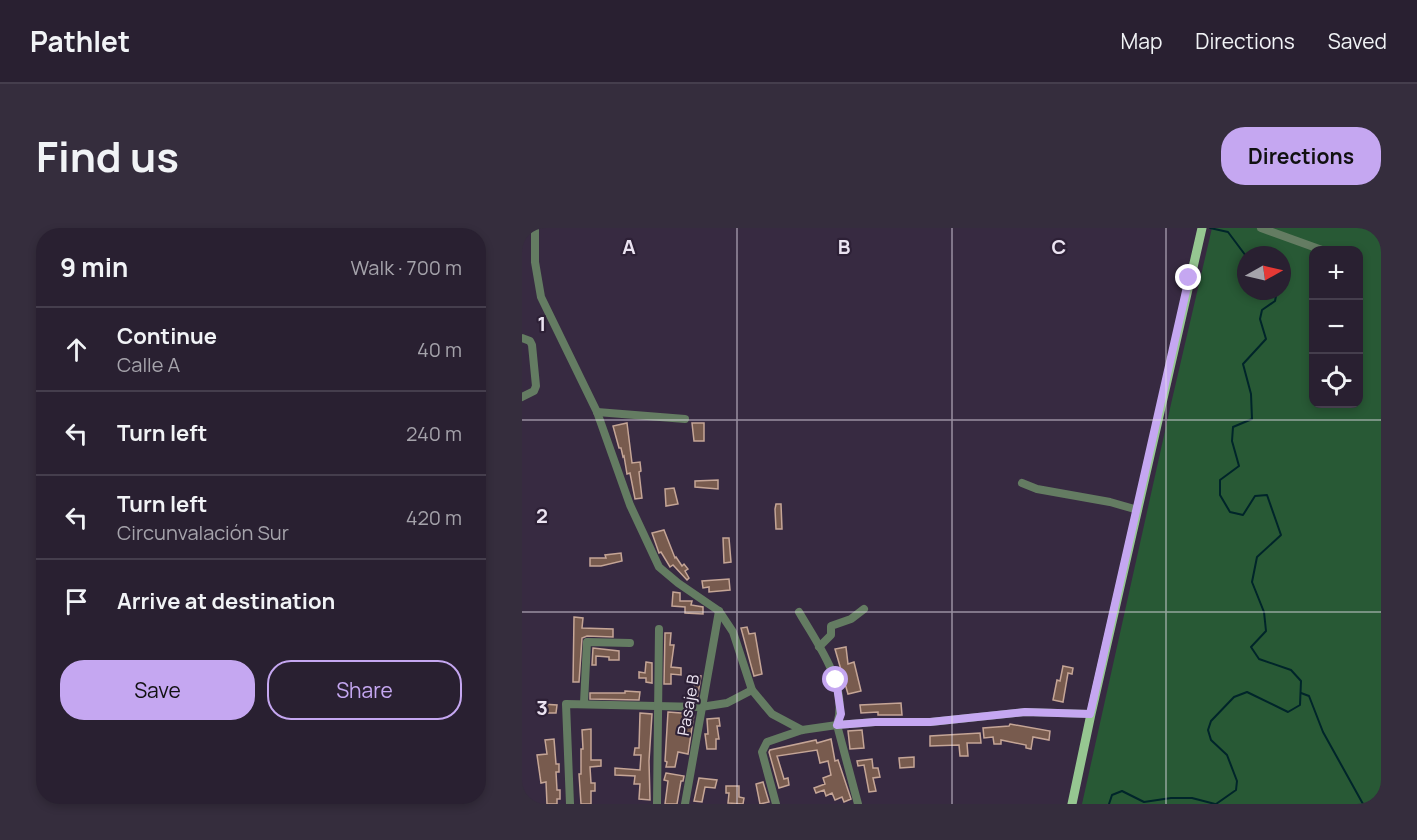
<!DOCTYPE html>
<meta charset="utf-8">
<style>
:root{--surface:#292031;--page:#352d3d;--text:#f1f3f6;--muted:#a5a3ab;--line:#453e4d;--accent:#c5a7f1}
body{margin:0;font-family:Manrope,sans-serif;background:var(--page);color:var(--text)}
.controls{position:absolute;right:18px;top:18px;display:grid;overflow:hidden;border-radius:12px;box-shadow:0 3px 9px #0003}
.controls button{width:54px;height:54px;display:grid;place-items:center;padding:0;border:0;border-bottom:2px solid var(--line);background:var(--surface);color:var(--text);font:30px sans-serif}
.compass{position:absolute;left:715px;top:18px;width:54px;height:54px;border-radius:50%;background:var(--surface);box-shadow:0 3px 9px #0003;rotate:82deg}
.stop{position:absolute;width:18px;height:18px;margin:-14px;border:4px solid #c5a7f1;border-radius:50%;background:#fff}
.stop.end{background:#c5a7f1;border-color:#fff;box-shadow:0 2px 6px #0008}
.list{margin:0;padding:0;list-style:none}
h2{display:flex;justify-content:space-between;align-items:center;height:78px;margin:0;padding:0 24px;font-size:26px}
h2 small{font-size:20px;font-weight:400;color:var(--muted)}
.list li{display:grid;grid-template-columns:39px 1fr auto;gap:18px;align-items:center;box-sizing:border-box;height:84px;padding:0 24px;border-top:2px solid var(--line)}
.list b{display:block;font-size:22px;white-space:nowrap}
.list p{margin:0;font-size:20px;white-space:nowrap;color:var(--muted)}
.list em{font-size:20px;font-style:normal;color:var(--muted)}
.actions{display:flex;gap:12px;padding:18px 24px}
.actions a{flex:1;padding:14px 0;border:2px solid var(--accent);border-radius:24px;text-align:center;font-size:21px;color:var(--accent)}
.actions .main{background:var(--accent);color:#111}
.icon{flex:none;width:33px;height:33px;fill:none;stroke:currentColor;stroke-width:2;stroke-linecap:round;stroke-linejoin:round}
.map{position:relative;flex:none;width:859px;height:576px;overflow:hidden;border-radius:24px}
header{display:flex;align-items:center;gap:36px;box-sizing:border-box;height:84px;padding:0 30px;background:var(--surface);border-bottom:2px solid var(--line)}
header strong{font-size:28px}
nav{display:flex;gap:33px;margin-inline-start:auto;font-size:21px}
.intro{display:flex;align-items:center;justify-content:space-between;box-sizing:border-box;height:144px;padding:0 36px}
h1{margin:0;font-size:42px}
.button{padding:15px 27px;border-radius:24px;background:var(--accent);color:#111;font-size:21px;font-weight:700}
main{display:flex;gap:36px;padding:0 36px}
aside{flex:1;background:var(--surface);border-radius:24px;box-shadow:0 3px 9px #0003}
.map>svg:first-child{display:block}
.green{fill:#285935;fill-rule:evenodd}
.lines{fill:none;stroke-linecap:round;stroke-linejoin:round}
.stream{stroke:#00252a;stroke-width:2}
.building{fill:#785b4e;stroke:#c5a596;stroke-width:1.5}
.minor{stroke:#647c62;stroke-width:8}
.major{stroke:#96c791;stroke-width:9}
.route{stroke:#c5a7f1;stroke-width:8}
.grid{fill:none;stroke:#ebe3f1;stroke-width:1.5;stroke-opacity:0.55}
.labels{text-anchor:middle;stroke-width:4.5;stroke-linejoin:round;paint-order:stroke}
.street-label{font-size:16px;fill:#ebe3f1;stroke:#2d2036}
.grid-label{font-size:20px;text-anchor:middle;font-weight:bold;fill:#ebe3f1;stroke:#2d2036;stroke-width:4.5;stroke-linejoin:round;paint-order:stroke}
</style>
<header>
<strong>Pathlet</strong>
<nav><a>Map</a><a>Directions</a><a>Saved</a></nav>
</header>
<div class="intro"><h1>Find us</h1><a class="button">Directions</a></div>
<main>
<aside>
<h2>9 min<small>Walk · 700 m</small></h2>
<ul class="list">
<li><svg class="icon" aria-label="ahead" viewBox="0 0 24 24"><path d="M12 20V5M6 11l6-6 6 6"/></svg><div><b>Continue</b><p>Calle A</p></div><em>40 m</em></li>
<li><svg class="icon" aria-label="left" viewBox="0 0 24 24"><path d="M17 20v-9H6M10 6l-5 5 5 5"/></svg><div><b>Turn left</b></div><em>240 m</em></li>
<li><svg class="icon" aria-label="left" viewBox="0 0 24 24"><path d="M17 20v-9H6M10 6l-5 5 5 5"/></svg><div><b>Turn left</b><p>Circunvalación Sur</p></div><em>420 m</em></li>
<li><svg class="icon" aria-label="arrive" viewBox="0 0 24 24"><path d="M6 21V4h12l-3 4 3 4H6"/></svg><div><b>Arrive at destination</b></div></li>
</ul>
<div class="actions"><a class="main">Save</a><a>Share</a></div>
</aside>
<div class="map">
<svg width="859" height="576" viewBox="0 0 859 576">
<rect width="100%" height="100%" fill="#372a41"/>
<path class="green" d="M690,0H859V576H560L649,176ZM792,22H836V176H792ZM724,27H760V63H724Z"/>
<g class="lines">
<g class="stream">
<path d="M688,0L706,4L724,28"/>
<path d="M779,465L787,468L801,504L841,576"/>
<path d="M587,576L590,567L600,563L622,574L649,570H670L693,576"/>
<path d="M694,576L714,562L715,553L705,527L689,512L686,502L689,493L712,469L725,464L766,484L778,477L779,453L769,442L737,431L729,419L744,403L742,384L730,354L735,329L759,307L745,267L733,268L721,287L708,284L698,267V252L717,238L710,213L711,199L730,191L729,166L721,136L744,111L738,91L740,82L753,73L755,63"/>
</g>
</g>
<g class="building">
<path d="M105,195L110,235L118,234L119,243L117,244L120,270L113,271L108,245L105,246L102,228L101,229L99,220H97L91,198Z"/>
<path d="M170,195H182V213H172Z"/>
<path d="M196,252V261L173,259V253Z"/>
<path d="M152,260L156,276L144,278L143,261Z"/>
<path d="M254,276H259L260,301H254L253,281Z"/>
<path d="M142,302L153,330L154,329L160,338L162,336L166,341L163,343L167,350L165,352L151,337L148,339L139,324L137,325L130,305Z"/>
<path d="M201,310H207L209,334L202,335Z"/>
<path d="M99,325L100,333L79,338H68V330H84L83,327Z"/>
<path d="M207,351L208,362L187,364V359L181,360L180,353Z"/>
<path d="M151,364L158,365V373H170L169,377L181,379V386L163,385V379L150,378Z"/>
<path d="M52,389L61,390L60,400L91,401V409L65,408L60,410L57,454H51Z"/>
<path d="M225,399L227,406L233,405L240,446L232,448L230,441L219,400Z"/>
<path d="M143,405H149L148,417H152L149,439L159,440V447L149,446V456H142Z"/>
<path d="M324,419L326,436L332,434L339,463L326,466L313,421Z"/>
<path d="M71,420L97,423V432H87V429L74,428V437H70Z"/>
<path d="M124,434L130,435V455L124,454V450H117V444L123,445Z"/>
<path d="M541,438L551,440L550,446L546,445L541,474L531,472L535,452L538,453Z"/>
<path d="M169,447L179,448L175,472L170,471L173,454L168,453Z"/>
<path d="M103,463L118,464L117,472L68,471V465H103Z"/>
<path d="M379,475L380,487H356V484L339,485L338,477Z"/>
<path d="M20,476L35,477L34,485H20Z"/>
<path d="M146,484L172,486L166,526L156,524L153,539H144L145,534L143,533Z"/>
<path d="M118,485L130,486L127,533L128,572L117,571L118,556H112L113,548L93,547V540L118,542L119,527H112L113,520H117Z"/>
<path d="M197,490L198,498H195L197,511H194V521H185L183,506H186L185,491Z"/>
<path d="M488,496L528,503L527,512L511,509L509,521L504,520V517L479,512V516H472L471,509L462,510L461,500L487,498Z"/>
<path d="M69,501V532H79V538L68,539L69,555H73V563H69V576H59L57,546H59V521H61L60,502Z"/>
<path d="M340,502L342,520L328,521L326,503Z"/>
<path d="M458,505L459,515H445L446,528H438L437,517L408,518V508Z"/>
<path d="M32,511L34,536H37V544H34L35,562H38V571H35V576H25L24,554L19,555L15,527L25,526L23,512Z"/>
<path d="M309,511L313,533L316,532L329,571L322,574L320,569L313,572L310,565L304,568L302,562L294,565L292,560L303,556L301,550L309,547L306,533L298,535L295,522L255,528L262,551L266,550L267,557L257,560L247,524L248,522L294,512L295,515Z"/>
<path d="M392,529V539L378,540L377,530Z"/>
<path d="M350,531L351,540H356L358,549L351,550L354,563L347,564L342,537L336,538L335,533Z"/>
<path d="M144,545L162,548L161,553H159L155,576H143L146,553L142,552Z"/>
<path d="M177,550L195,552L193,560L183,559L180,574L172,573Z"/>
<path d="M241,554L247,574L238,576L234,556Z"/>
<path d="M204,558H217V569L222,570L221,576L206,575L207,565H204Z"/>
</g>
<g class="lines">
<g class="minor">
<path d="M13,0V34L19,69L75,184L108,277L137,339L156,355L197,383L211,404L230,462L250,486L280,502"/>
<path d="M739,0L800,22"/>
<path d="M0,110L8,113L10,117L14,158L12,163L0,169"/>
<path d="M75,184L163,191"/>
<path d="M500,255L515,261L588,274L616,282"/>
<path d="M277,384C296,417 327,457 315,497L336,576"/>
<path d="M297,419L309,407V398L329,391L342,381"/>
<path d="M62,475L65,414L108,415"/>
<path d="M48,576L44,476L179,479L205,475L230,462"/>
<path d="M135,576L137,401"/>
<path d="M163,576L197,383"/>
<path d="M254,576L240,524L245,514L280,502L315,497L353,494H409L503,484L569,486"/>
</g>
<path class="major" d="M550,576L569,486L680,0"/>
</g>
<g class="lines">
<path class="route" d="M314,452L319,486L315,497L353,494H408L503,484L568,486L667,50"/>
</g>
<path class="grid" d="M215,0V576M430,0V576M644,0V576M0,192H859M0,384H859"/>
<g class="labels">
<g class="street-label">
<text transform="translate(166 477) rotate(-80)" y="6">Pasaje B</text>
</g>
</g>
<g class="grid-label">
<text x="107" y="26">A</text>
<text x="322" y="26">B</text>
<text x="537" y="26">C</text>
<text x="20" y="103">1</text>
<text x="20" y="295">2</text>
<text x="20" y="487">3</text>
</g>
</svg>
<div class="controls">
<button>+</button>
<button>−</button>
<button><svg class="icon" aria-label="locate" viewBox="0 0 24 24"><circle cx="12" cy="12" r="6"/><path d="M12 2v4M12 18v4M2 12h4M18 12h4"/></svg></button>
</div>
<svg class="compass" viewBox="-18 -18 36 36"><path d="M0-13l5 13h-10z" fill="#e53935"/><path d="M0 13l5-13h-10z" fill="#a5a3ab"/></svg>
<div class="stop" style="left:314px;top:452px"></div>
<div class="stop end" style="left:667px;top:50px"></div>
</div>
</main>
